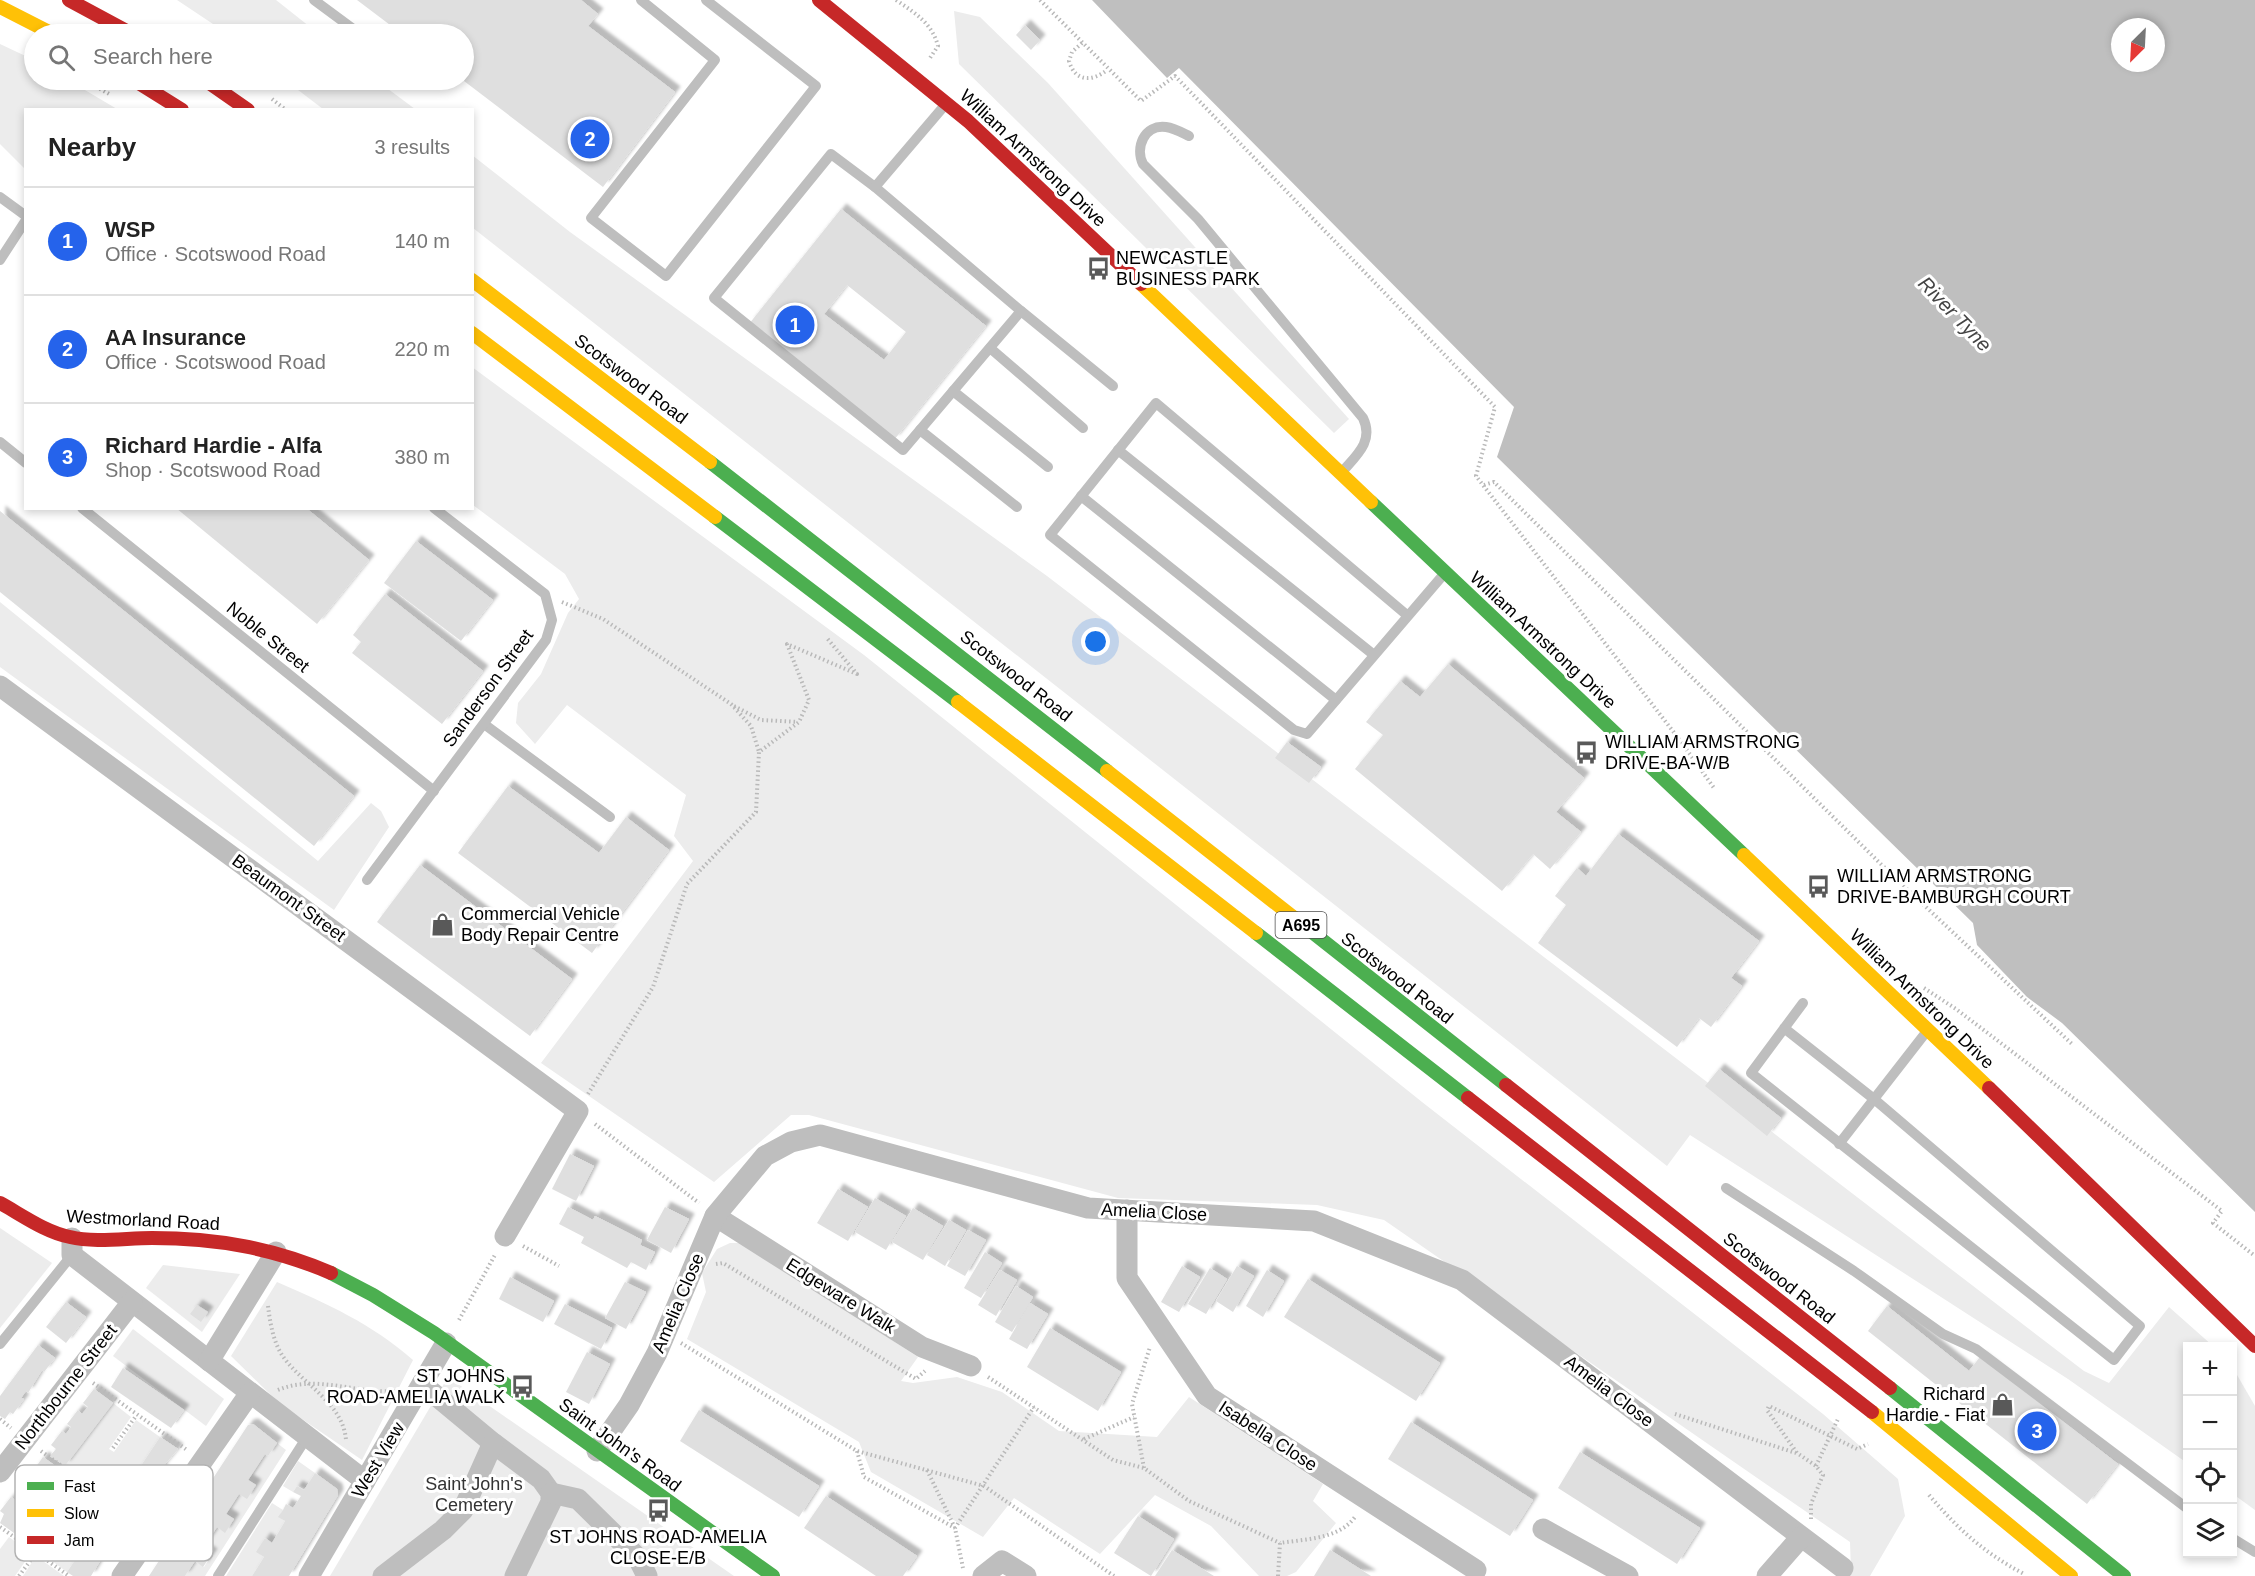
<!DOCTYPE html>
<meta charset="utf-8">
<style>
:root{--surface:#fff;--page:#f2f2f2;--text:#222;--muted:#767676;--line:#e0e0e0;--accent:#2563eb}
body{margin:0;font-family:Helvetica,sans-serif;background:var(--page);color:var(--text)}
.controls{position:absolute;right:18px;bottom:18px;display:grid;overflow:hidden;border-radius:0px;box-shadow:0 3px 9px #0003}
.controls button{width:54px;height:54px;display:grid;place-items:center;padding:0;border:0;border-bottom:2px solid var(--line);background:var(--surface);color:var(--text);font:30px sans-serif}
.compass{position:absolute;left:2111px;top:18px;width:54px;height:54px;border-radius:50%;background:var(--surface);box-shadow:0 3px 9px #0003;rotate:204deg}
.you{position:absolute;left:1096px;top:642px;width:21px;height:21px;margin:-15px;border:4px solid #fff;border-radius:50%;background:#1a73e8;box-shadow:0 0 0 9px #1a73e833}
.badge{display:grid;place-items:center;width:39px;height:39px;border-radius:50%;background:var(--accent);color:#fff;font-size:20px;font-weight:700}
.pin{position:absolute;translate:-50% -50%;border:3px solid #fff;box-shadow:0 2px 6px #0006}
.list{margin:0;padding:0;list-style:none}
h2{display:flex;justify-content:space-between;align-items:center;height:78px;margin:0;padding:0 24px;font-size:26px}
h2 small{font-size:20px;font-weight:400;color:var(--muted)}
.list li{display:grid;grid-template-columns:39px 1fr auto;gap:18px;align-items:center;box-sizing:border-box;height:108px;padding:0 24px;border-top:2px solid var(--line)}
.list b{display:block;font-size:22px;white-space:nowrap}
.list p{margin:0;font-size:20px;white-space:nowrap;color:var(--muted)}
.list em{font-size:20px;font-style:normal;color:var(--muted)}
.icon{flex:none;width:33px;height:33px;fill:none;stroke:currentColor;stroke-width:2;stroke-linecap:round;stroke-linejoin:round}
.map{position:relative;flex:none;width:2255px;height:1576px;overflow:hidden}
.search{position:absolute;background:var(--surface);box-shadow:0 3px 9px #0003;left:24px;top:24px;width:450px;height:66px;display:flex;align-items:center;gap:15px;box-sizing:border-box;padding:0 21px;border-radius:33px;color:var(--muted);font-size:22px}
.panel{position:absolute;background:var(--surface);box-shadow:0 3px 9px #0003;left:24px;top:108px;width:450px;height:402px;border-radius:0px}
.map>svg:first-child{display:block}
.green{fill:#ececec}
.water{fill:#bfbfbf;fill-rule:evenodd}
.building{fill:#dfdfdf;fill-rule:evenodd;filter:url(#shadow)}
.lines{fill:none;stroke-linecap:round;stroke-linejoin:round}
.path{stroke:#b9b9b9;stroke-width:4;stroke-dasharray:1.5 3;stroke-linecap:butt}
.lane{stroke:#bebebe;stroke-width:10}
.street{stroke:#bebebe;stroke-width:21}
.fast{stroke:#4caf50;stroke-width:14}
.slow{stroke:#ffc107;stroke-width:14}
.jam{stroke:#c62828;stroke-width:14}
.labels{text-anchor:middle;stroke-width:6;stroke-linejoin:round;paint-order:stroke}
.shield{fill:#fff;stroke:#4c4c4c;stroke-width:1.5}
.shield-label{font-size:16px;font-weight:bold;fill:#000}
.street-label{font-size:18px;fill:#000;stroke:#fff}
.poi-label{font-size:18px;fill:#000;stroke:#fff;text-anchor:start}
.park-label{font-size:18px;fill:#333;stroke:#fff}
.water-label{font-size:20px;font-style:italic;fill:#444;stroke:#fff}
.key{fill:#fff;stroke:#b2b2b2;stroke-width:1.5}
.key-label{font-size:16px;fill:#000}
</style>
<div class="map">
<svg width="2255" height="1576" viewBox="0 0 2255 1576">
<defs>
<filter id="shadow"><feDropShadow dx="5.5" dy="-5.5" stdDeviation="1.5" flood-color="#0004"/></filter>
</defs>
<rect width="100%" height="100%" fill="#fff"/>
<g class="green">
<path d="M177,0H276L319,34H228Z"/>
<path d="M954,11L980,17L1048,83L1349,419L1334,433L959,64Z"/>
<path d="M0,44L34,60V80H68L117,109L26,110L25,169L0,144Z"/>
<path d="M285,80H376L415,109H323Z"/>
<path d="M472,155L570,232L1047,576L2084,1371L2109,1383L2169,1307L2213,1346H2188L2187,1463L2068,1379L1690,1135L1667,1166L473,228Z"/>
<path d="M472,367L864,655L1422,1102L1823,1414L1898,1479L1905,1516L1870,1576H1842L1851,1571L1850,1542L1384,1220L1317,1205L1118,1198L809,1115H791L714,1182L541,1063L693,861L674,836L686,795L567,705L535,744L516,723L518,703L541,674L568,613L579,599L565,574L473,505Z"/>
<path d="M0,602L318,861L371,803L381,811L389,827L334,910L0,667Z"/>
<path d="M0,1228L52,1263L0,1328Z"/>
<path d="M730,1243H742L918,1357L901,1381L913,1383L957,1377L1002,1392L1059,1431L1157,1437L1189,1397L1323,1484L1313,1501L1336,1523L1296,1572L1287,1576H1259L1211,1526L1155,1495L1100,1554L1014,1498L983,1537L871,1472L859,1442L687,1339L706,1292L702,1273L717,1249Z"/>
<path d="M163,1265L240,1274L202,1332L146,1288Z"/>
<path d="M277,1282C326,1303 372,1324 413,1360L362,1460L280,1404L231,1356Z"/>
<path d="M133,1329L224,1399L206,1426L113,1356Z"/>
<path d="M2233,1368L2255,1406V1510L2233,1494Z"/>
<path d="M448,1377L734,1576H330Z"/>
<path d="M113,1403L131,1417L109,1449L114,1452L136,1420L160,1437L116,1503L65,1466Z"/>
<path d="M277,1443L286,1450L205,1576H185L195,1561L204,1567L212,1554L203,1548L217,1527L225,1532L234,1519L226,1514L239,1494L256,1485L248,1480L265,1454L268,1456Z"/>
<path d="M298,1461L315,1473L304,1490L297,1486L293,1492L283,1486Z"/>
<path d="M61,1470L82,1485L58,1518L62,1521L86,1488L111,1506L67,1572L14,1533Z"/>
<path d="M272,1503L283,1510L279,1517L285,1521L272,1543L265,1538L257,1552L264,1557L252,1576H226Z"/>
<path d="M9,1537L31,1553L15,1576H0V1549Z"/>
<path d="M36,1556L64,1576H23Z"/>
</g>
<path class="water" d="M1092,0H2255V1212L2062,1023L2027,997L1977,945L1973,923L1497,457L1514,407L1179,68L1167,78ZM2120,27H2156V63H2120Z"/>
<g class="building">
<path d="M357,0H581L598,14L588,26L675,92L603,187L464,81V34H402Z"/>
<path d="M1025,25L1040,40L1031,50L1016,35Z"/>
<path d="M841,209L986,326L894,440L749,324ZM847,285L906,332L884,360L824,314Z"/>
<path d="M176,508H306L369,560L317,624Z"/>
<path d="M0,511L354,796L314,846L0,592Z"/>
<path d="M416,541L493,600L461,641L384,583Z"/>
<path d="M385,594L483,671L442,724L352,653L361,642L353,635Z"/>
<path d="M1448,664L1584,778L1556,812L1581,832L1550,869L1533,854L1502,891L1355,769L1383,735L1366,722L1400,681L1420,697Z"/>
<path d="M1287,742L1321,767L1309,783L1275,758Z"/>
<path d="M508,786L599,853L626,817L669,850L592,953L458,853Z"/>
<path d="M1618,834L1759,941L1731,978L1742,986L1711,1027L1699,1018L1677,1047L1538,943L1566,905L1555,896L1577,868L1586,876Z"/>
<path d="M420,865L572,979L530,1036L377,922Z"/>
<path d="M1719,1069L1781,1118L1767,1136L1705,1086Z"/>
<path d="M570,1154L594,1166L576,1201L552,1189Z"/>
<path d="M838,1189L868,1207L848,1241L817,1223Z"/>
<path d="M875,1198L906,1216L886,1250L855,1232Z"/>
<path d="M568,1207L593,1220L595,1216L642,1240L640,1245L655,1252L646,1270L631,1262L627,1268L581,1243L584,1237L559,1224Z"/>
<path d="M665,1207L689,1219L671,1253L647,1240Z"/>
<path d="M913,1208L943,1226L923,1260L892,1242Z"/>
<path d="M949,1220L966,1230L945,1266L927,1255Z"/>
<path d="M968,1230L986,1240L965,1276L947,1266Z"/>
<path d="M985,1252L1002,1263L981,1298L964,1288Z"/>
<path d="M1182,1266L1200,1277L1179,1312L1161,1302Z"/>
<path d="M1237,1266L1254,1276L1233,1312L1216,1301Z"/>
<path d="M1210,1268L1227,1279L1206,1314L1188,1304Z"/>
<path d="M1000,1270L1017,1280L996,1316L978,1305Z"/>
<path d="M1267,1270L1284,1281L1263,1317L1246,1306Z"/>
<path d="M510,1277L554,1301L543,1322L499,1299Z"/>
<path d="M1308,1279L1440,1363L1416,1401L1284,1317Z"/>
<path d="M625,1282L646,1292L626,1329L605,1318Z"/>
<path d="M1016,1286L1033,1297L1012,1332L995,1322Z"/>
<path d="M66,1302L86,1317L66,1343L46,1327Z"/>
<path d="M1030,1303L1048,1314L1027,1349L1009,1339Z"/>
<path d="M565,1304L612,1328L601,1349L554,1324Z"/>
<path d="M197,1305L208,1312L201,1322L190,1314Z"/>
<path d="M1887,1306L1969,1371L1980,1357L2118,1464L2087,1504L1868,1331Z"/>
<path d="M1050,1328L1121,1372L1098,1411L1027,1367Z"/>
<path d="M38,1345L55,1358L44,1372L42,1370L28,1393L26,1391L21,1398L24,1399L13,1414L10,1412L5,1419L0,1416V1396Z"/>
<path d="M587,1352L610,1364L589,1404L566,1392Z"/>
<path d="M123,1368L184,1410L171,1428L111,1387Z"/>
<path d="M94,1389L113,1403L65,1466L50,1456L56,1449L51,1445L62,1431L66,1434L71,1427L67,1424L78,1410L82,1414L88,1407L83,1403Z"/>
<path d="M699,1410L819,1486L799,1517L680,1441Z"/>
<path d="M1411,1422L1533,1500L1510,1536L1388,1459Z"/>
<path d="M253,1424L277,1443L268,1456L265,1454L248,1480L256,1485L247,1499L239,1494L226,1514L234,1519L225,1533L217,1527L203,1548L212,1554L203,1567L195,1561L185,1576H149L248,1425Z"/>
<path d="M160,1437L178,1449L161,1469L163,1471L154,1485L151,1483L146,1491L149,1493L139,1508L135,1506L131,1513L116,1503Z"/>
<path d="M1580,1452L1700,1528L1677,1564L1558,1488Z"/>
<path d="M43,1457L61,1470L14,1533L0,1523L4,1514L0,1511L11,1497L15,1500L20,1493L17,1491L27,1477L31,1480L37,1473L33,1471Z"/>
<path d="M315,1473L337,1489L338,1495L289,1576H252L264,1557L256,1552L265,1538L272,1543L285,1521L278,1517L283,1510L286,1504L293,1508L301,1496L293,1492L297,1486L304,1490Z"/>
<path d="M826,1496L917,1556L903,1576H876L804,1528Z"/>
<path d="M111,1506L130,1518L120,1532L117,1531L113,1537L116,1540L106,1554L103,1552L98,1559L100,1561L91,1576H73L67,1572Z"/>
<path d="M1138,1516L1174,1539L1151,1576L1114,1553Z"/>
<path d="M1172,1550L1214,1576H1155Z"/>
<path d="M1330,1550L1371,1576H1314Z"/>
</g>
<g class="lines">
<g class="path">
<path d="M896,0C915,13 932,23 938,46L930,58"/>
<path d="M1040,0L1141,101L1175,76L1495,407L1476,476L1679,739L1714,788"/>
<path d="M156,26L171,34"/>
<path d="M1082,43L1072,52L1069,61C1075,82 1092,82 1107,70"/>
<path d="M84,80L111,95"/>
<path d="M272,99L286,110"/>
<path d="M1484,485L1494,482L1894,877L2073,1045"/>
<path d="M562,602L603,619L731,704L751,726L759,752"/>
<path d="M734,706L761,720L798,722"/>
<path d="M1924,988L1956,1009L2222,1211L2213,1223L2255,1256"/>
<path d="M588,1094L653,987L687,884L756,812L759,752L799,722L809,700L787,644L857,674L826,637"/>
<path d="M595,1124L699,1203"/>
<path d="M523,1246L559,1266"/>
<path d="M716,1264L723,1263L916,1379L925,1371"/>
<path d="M268,1306C270,1322 273,1341 282,1355C301,1384 343,1402 346,1440"/>
<path d="M459,1320L496,1253"/>
<path d="M681,1343L857,1451L984,1486L1114,1576"/>
<path d="M988,1377L1113,1460L1144,1468L1189,1501L1280,1543"/>
<path d="M93,1383L187,1450"/>
<path d="M278,1390C316,1374 356,1394 395,1391"/>
<path d="M1675,1414L1796,1453"/>
<path d="M0,1419L11,1428"/>
<path d="M1084,1439L1134,1417"/>
<path d="M113,1448L136,1416"/>
<path d="M41,1451L137,1520"/>
<path d="M857,1451L864,1477L955,1528"/>
<path d="M1816,1466L1838,1419"/>
<path d="M1144,1468L1132,1404L1150,1347"/>
<path d="M927,1470L954,1526"/>
<path d="M1929,1495C1959,1530 1983,1552 2024,1574"/>
<path d="M62,1517L85,1485"/>
<path d="M1811,1519V1504L1823,1475L1816,1466L1797,1453L1767,1410L1769,1406L1857,1449L1868,1444"/>
<path d="M0,1527L69,1576"/>
<path d="M963,1568L955,1528L1034,1407"/>
<path d="M19,1576L36,1553"/>
<path d="M1278,1576L1280,1543C1306,1539 1339,1539 1355,1517"/>
</g>
<g class="lane">
<path d="M314,0L360,34"/>
<path d="M641,0L715,60L591,218L666,276L816,86L706,0"/>
<path d="M1189,136C1181,132 1174,128 1166,127C1144,124 1135,148 1143,164L1198,219L1363,418C1374,441 1357,455 1342,472"/>
<path d="M831,154L875,187L1021,311L903,450L714,298Z"/>
<path d="M875,187L945,105"/>
<path d="M0,197L26,216"/>
<path d="M0,260L26,220"/>
<path d="M1021,311L1113,386"/>
<path d="M990,348L1083,428"/>
<path d="M953,391L1048,467"/>
<path d="M920,430L1017,507"/>
<path d="M0,442L26,463"/>
<path d="M1118,450L1374,655"/>
<path d="M1081,496L1336,700"/>
<path d="M82,508L434,791"/>
<path d="M1408,616L1156,403L1050,535L1294,730L1307,734C1353,681 1398,627 1444,574"/>
<path d="M484,724L610,817"/>
<path d="M367,880L546,640L552,620L545,594L434,508"/>
<path d="M1784,1028L1874,1099L2140,1326L2114,1360L1751,1073L1803,1003"/>
<path d="M1839,1144L1927,1031"/>
<path d="M1726,1188L1854,1271L1943,1334L1976,1349L2188,1509"/>
<path d="M0,1344L72,1255"/>
<path d="M2232,1538L2255,1552"/>
<path d="M218,1576L307,1437"/>
</g>
<g class="street">
<path d="M0,686L578,1111L505,1236"/>
<path d="M1127,1210V1278L1207,1396L1476,1570"/>
<path d="M715,1216L922,1347L971,1366"/>
<path d="M72,1238V1255L365,1481"/>
<path d="M209,1361L276,1252"/>
<path d="M422,1384L493,1443L541,1479L551,1493V1502L515,1576"/>
<path d="M597,1451L629,1405L657,1353L715,1216L765,1156L791,1142L820,1135L1088,1208L1314,1221L1462,1280L1843,1568"/>
<path d="M0,1472L132,1302"/>
<path d="M551,1493L578,1499L638,1558L647,1576"/>
<path d="M1543,1529L1628,1576"/>
<path d="M122,1576L250,1393"/>
<path d="M309,1576L446,1343"/>
<path d="M383,1576L443,1530L463,1510L493,1443"/>
<path d="M983,1576L1002,1561L1026,1576"/>
<path d="M1767,1576L1801,1537"/>
</g>
<g class="fast">
<path d="M710,462L1107,771"/>
<path d="M1371,502L1744,855"/>
<path d="M715,517L958,702"/>
<path d="M1293,917L1506,1085"/>
<path d="M1256,933L1468,1098"/>
<path d="M331,1273L373,1295L434,1333L773,1576"/>
<path d="M1890,1388L2124,1576"/>
</g>
<g class="slow">
<path d="M0,7L53,34"/>
<path d="M472,280L710,462"/>
<path d="M1141,284L1371,502"/>
<path d="M472,333L715,517"/>
<path d="M958,702L1256,933"/>
<path d="M1107,771L1293,917"/>
<path d="M1744,855L1989,1088"/>
<path d="M1872,1412L2071,1576"/>
</g>
<g class="jam">
<path d="M69,0L132,34"/>
<path d="M819,0L968,121L1141,284"/>
<path d="M134,80L182,110"/>
<path d="M205,80L248,110"/>
<path d="M1506,1085L1890,1388"/>
<path d="M1989,1088L2255,1346"/>
<path d="M1468,1098L1872,1412"/>
<path d="M0,1203C22,1215 45,1232 70,1237C95,1243 126,1238 152,1238C216,1238 273,1248 331,1273"/>
</g>
</g>
<defs>
<symbol id="bus-bare" viewBox="-9 -9 18 18"><path d="M-5-6H5V4H4V6H2V4H-2V6H-4V4H-5ZM-3.5-4V0h7V-4ZM-3.5 1.2v1.5H-2V1.2ZM2 1.2v1.5H3.5V1.2Z" fill="#595959" stroke="#fff" stroke-width="2.5" paint-order="stroke"/></symbol>
<symbol id="shop-bare" viewBox="-9 -9 18 18"><path d="M-5-2.5h2.3a2.7 3.5 0 0 1 5.4 0H5L5.5 6h-11ZM-1.5-2.5h3a1.5 2.3 0 0 0-3 0Z" fill="#595959" stroke="#fff" stroke-width="2.5" paint-order="stroke"/></symbol>
</defs>
<g fill-rule="evenodd">
<use href="#bus-bare" x="1082" y="252" width="33" height="33"/>
<use href="#bus-bare" x="1570" y="736" width="33" height="33"/>
<use href="#bus-bare" x="1802" y="870" width="33" height="33"/>
<use href="#shop-bare" x="426" y="908" width="33" height="33"/>
<use href="#bus-bare" x="506" y="1370" width="33" height="33"/>
<use href="#shop-bare" x="1986" y="1388" width="33" height="33"/>
<use href="#bus-bare" x="642" y="1494" width="33" height="33"/>
</g>
<g class="labels">
<rect class="shield" x="1275.5" y="912" width="51" height="26" rx="4.5"/>
<g class="shield-label">
<text x="1301" y="931">A695</text>
</g>
<g class="street-label">
<text transform="translate(1033 158) rotate(43)" y="6">William Armstrong Drive</text>
<text transform="translate(631 379) rotate(37)" y="6">Scotswood Road</text>
<text transform="translate(268 637) rotate(39)" y="6">Noble Street</text>
<text transform="translate(1543 640) rotate(43)" y="6">William Armstrong Drive</text>
<text transform="translate(1016 676) rotate(38)" y="6">Scotswood Road</text>
<text transform="translate(488 688) rotate(-54)" y="6">Sanderson Street</text>
<text transform="translate(289 898) rotate(36)" y="6">Beaumont Street</text>
<text transform="translate(1397 978) rotate(38)" y="6">Scotswood Road</text>
<text transform="translate(1922 999) rotate(44)" y="6">William Armstrong Drive</text>
<text transform="translate(1154 1212) rotate(3)" y="6">Amelia Close</text>
<text transform="translate(143 1220) rotate(3)" y="6">Westmorland Road</text>
<text transform="translate(1779 1278) rotate(38)" y="6">Scotswood Road</text>
<text transform="translate(841 1296) rotate(32)" y="6">Edgeware Walk</text>
<text transform="translate(678 1303) rotate(-67)" y="6">Amelia Close</text>
<text transform="translate(66 1387) rotate(-52)" y="6">Northbourne Street</text>
<text transform="translate(1609 1391) rotate(37)" y="6">Amelia Close</text>
<text transform="translate(1268 1436) rotate(33)" y="6">Isabella Close</text>
<text transform="translate(620 1445) rotate(36)" y="6">Saint John's Road</text>
<text transform="translate(378 1460) rotate(-59)" y="6">West View</text>
</g>
<g class="poi-label">
<text x="1116" y="264">NEWCASTLE<tspan x="1116" dy="21">BUSINESS PARK</tspan></text>
<text x="1605" y="748">WILLIAM ARMSTRONG<tspan x="1605" dy="21">DRIVE-BA-W/B</tspan></text>
<text x="1837" y="882">WILLIAM ARMSTRONG<tspan x="1837" dy="21">DRIVE-BAMBURGH COURT</tspan></text>
<text x="461" y="920">Commercial Vehicle<tspan x="461" dy="21">Body Repair Centre</tspan></text>
<text x="505" y="1382" text-anchor="end">ST JOHNS<tspan x="505" dy="21">ROAD-AMELIA WALK</tspan></text>
<text x="1985" y="1400" text-anchor="end">Richard<tspan x="1985" dy="21">Hardie - Fiat</tspan></text>
<text x="658" y="1543" text-anchor="middle">ST JOHNS ROAD-AMELIA<tspan x="658" dy="21">CLOSE-E/B</tspan></text>
</g>
<g class="park-label">
<text x="474" y="1490">Saint John's<tspan x="474" dy="21">Cemetery</tspan></text>
</g>
<g class="water-label">
<text transform="translate(1955 314) rotate(46)" y="7">River Tyne</text>
</g>
</g>
<rect x="15" y="1465" width="198" height="96" rx="9" class="key"/>
<rect x="27" y="1482" width="27" height="8" fill="#4caf50"/>
<rect x="27" y="1509" width="27" height="8" fill="#ffc107"/>
<rect x="27" y="1536" width="27" height="8" fill="#c62828"/>
<g class="key-label">
<text x="64" y="1492">Fast</text>
<text x="64" y="1519">Slow</text>
<text x="64" y="1546">Jam</text>
</g>
</svg>
<div class="controls">
<button>+</button>
<button>−</button>
<button><svg class="icon" aria-label="locate" viewBox="0 0 24 24"><circle cx="12" cy="12" r="6"/><path d="M12 2v4M12 18v4M2 12h4M18 12h4"/></svg></button>
<button><svg class="icon" aria-label="layers" viewBox="0 0 24 24"><path d="M12 4l9 5-9 5-9-5zM3 14l9 5 9-5"/></svg></button>
</div>
<svg class="compass" viewBox="-18 -18 36 36"><path d="M0-13l5 13h-10z" fill="#e53935"/><path d="M0 13l5-13h-10z" fill="#767676"/></svg>
<div class="you"></div>
<div class="pin badge" style="left:795px;top:325px">1</div>
<div class="pin badge" style="left:590px;top:139px">2</div>
<div class="pin badge" style="left:2037px;top:1431px">3</div>
<div class="search"><svg class="icon" aria-label="search" viewBox="0 0 24 24"><circle cx="10" cy="10" r="6"/><path d="M15 15l6 6"/></svg>Search here</div>
<section class="panel">
<h2>Nearby<small>3 results</small></h2>
<ul class="list">
<li><span class="badge">1</span><div><b>WSP</b><p>Office · Scotswood Road</p></div><em>140 m</em></li>
<li><span class="badge">2</span><div><b>AA Insurance</b><p>Office · Scotswood Road</p></div><em>220 m</em></li>
<li><span class="badge">3</span><div><b>Richard Hardie - Alfa</b><p>Shop · Scotswood Road</p></div><em>380 m</em></li>
</ul>
</section>
</div>
